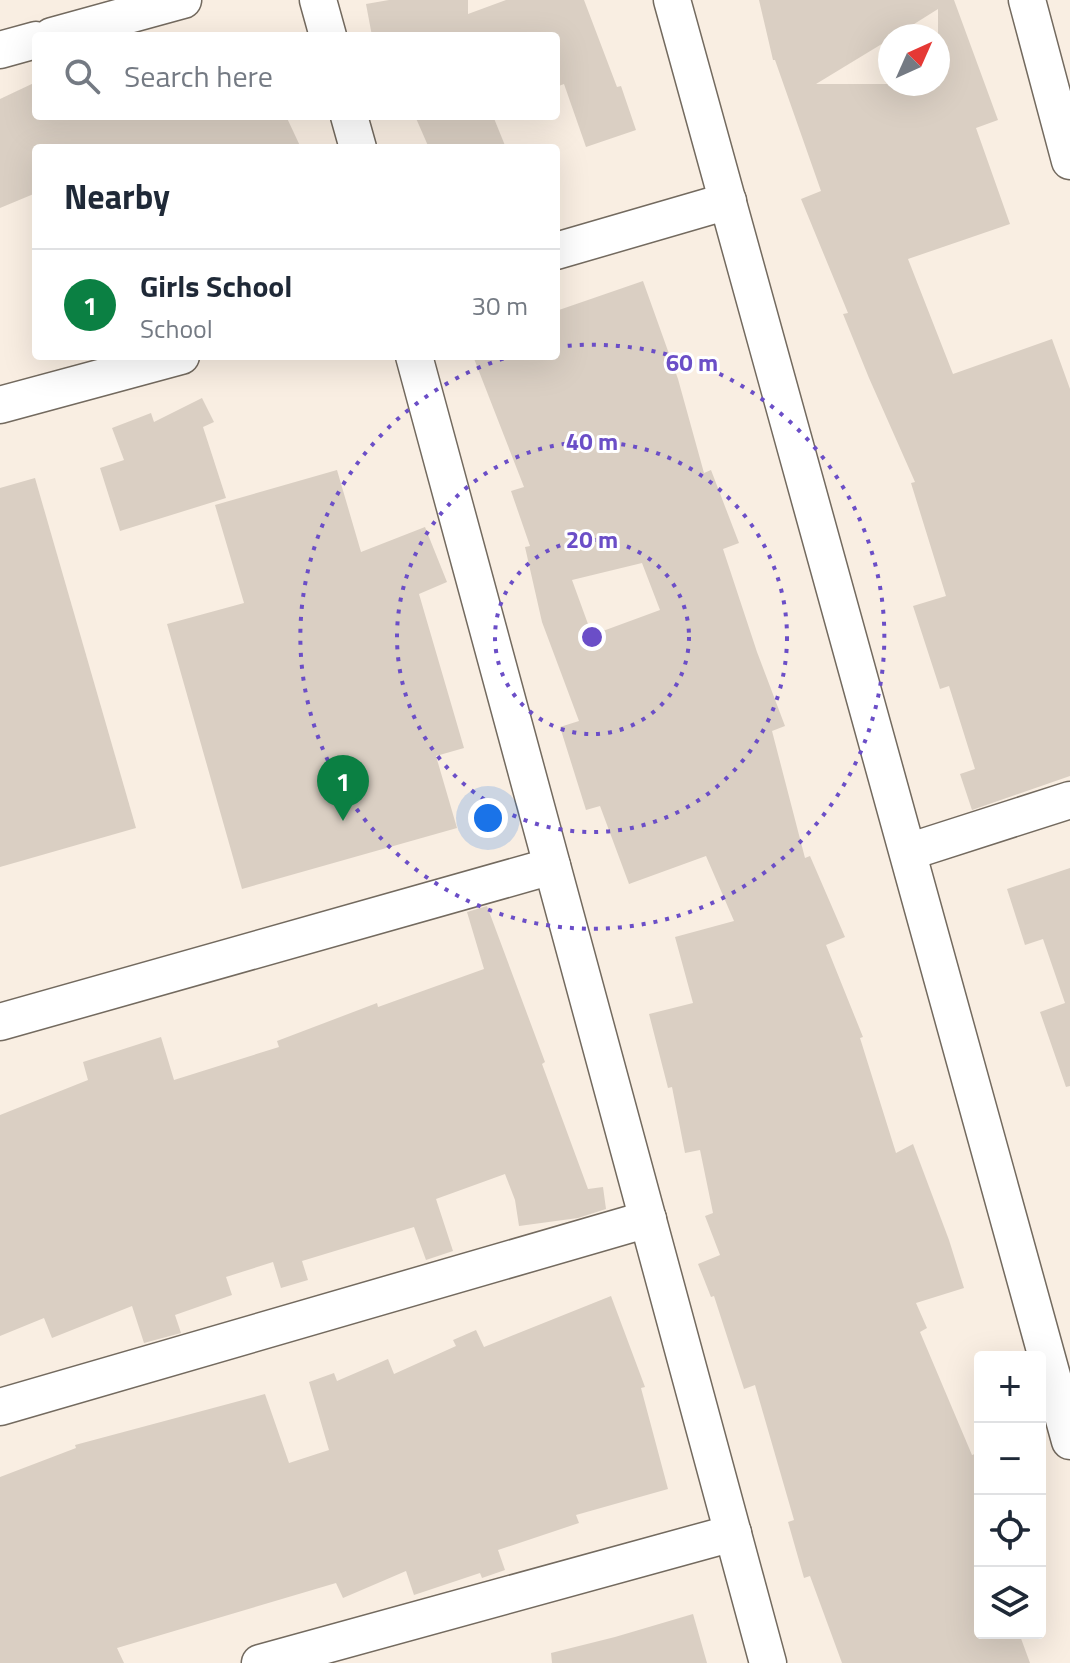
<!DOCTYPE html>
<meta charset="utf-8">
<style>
:root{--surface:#fff;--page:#f2f2f3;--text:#1f2937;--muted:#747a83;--line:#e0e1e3;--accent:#0b8043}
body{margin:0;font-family:"Titillium Web",sans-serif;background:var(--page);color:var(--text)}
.controls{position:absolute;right:24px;bottom:24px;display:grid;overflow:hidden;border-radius:8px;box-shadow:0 8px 32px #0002}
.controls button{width:72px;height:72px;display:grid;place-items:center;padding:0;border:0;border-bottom:2px solid var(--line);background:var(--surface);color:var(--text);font:40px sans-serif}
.compass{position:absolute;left:878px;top:24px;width:72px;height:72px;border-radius:50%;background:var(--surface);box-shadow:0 8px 32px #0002;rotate:45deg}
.you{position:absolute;left:488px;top:818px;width:28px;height:28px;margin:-20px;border:6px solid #fff;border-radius:50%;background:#1a73e8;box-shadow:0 0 0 12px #1a73e833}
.badge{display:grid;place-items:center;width:52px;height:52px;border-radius:50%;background:var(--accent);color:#fff;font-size:26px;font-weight:700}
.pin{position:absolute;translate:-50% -66px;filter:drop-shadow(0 2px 4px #0008)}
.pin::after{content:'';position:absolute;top:42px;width:28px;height:24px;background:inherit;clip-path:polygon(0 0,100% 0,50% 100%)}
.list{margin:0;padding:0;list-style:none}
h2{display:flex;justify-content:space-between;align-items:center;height:104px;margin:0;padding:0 32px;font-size:34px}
h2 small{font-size:26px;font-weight:400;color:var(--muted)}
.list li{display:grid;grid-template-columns:52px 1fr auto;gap:24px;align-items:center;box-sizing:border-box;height:112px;padding:0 32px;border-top:2px solid var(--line)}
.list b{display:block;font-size:30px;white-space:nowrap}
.list p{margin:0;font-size:26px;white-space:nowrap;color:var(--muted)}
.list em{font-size:26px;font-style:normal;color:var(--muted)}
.icon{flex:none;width:44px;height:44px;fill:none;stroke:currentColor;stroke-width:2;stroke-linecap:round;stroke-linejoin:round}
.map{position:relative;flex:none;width:1070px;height:1663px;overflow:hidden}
.search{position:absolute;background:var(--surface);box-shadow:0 8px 32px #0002;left:32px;top:32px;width:528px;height:88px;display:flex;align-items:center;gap:20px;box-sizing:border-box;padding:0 28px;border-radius:8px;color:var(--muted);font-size:30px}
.panel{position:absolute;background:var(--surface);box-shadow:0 8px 32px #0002;left:32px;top:144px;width:528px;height:216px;border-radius:8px}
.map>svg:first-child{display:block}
.building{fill:#dacfc3;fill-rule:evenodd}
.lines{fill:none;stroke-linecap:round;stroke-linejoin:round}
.street-casing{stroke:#736a5f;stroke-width:39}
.street{stroke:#fff;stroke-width:36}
.ring{fill:none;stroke:#6b4ec7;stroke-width:4;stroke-dasharray:4 8}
.centre{fill:#6b4ec7;stroke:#fff;stroke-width:4}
.ring-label{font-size:24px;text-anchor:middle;font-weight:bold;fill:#6b4ec7;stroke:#fff;stroke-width:6;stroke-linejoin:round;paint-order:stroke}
</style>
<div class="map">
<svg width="1070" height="1663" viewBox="0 0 1070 1663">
<rect width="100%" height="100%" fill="#f9eee2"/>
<g class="building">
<path d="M389,0H468V14L506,0H584L617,87L621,86L636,130L586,147L564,84L556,87V36H372L366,4Z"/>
<path d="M759,0H954L998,120L976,128L1010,224L908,259L953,374L1052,339L1070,389V776L972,810L960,774L975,769L949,686L940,689L913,606L946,596L911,483L915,482L869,378L843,314L848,313L801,199L821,191L775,60H773ZM938,9V84H816L890,39V36H895Z"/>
<path d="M36,82V116H286L301,148H36V193L0,208V99Z"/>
<path d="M415,116H493L506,148H429Z"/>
<path d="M643,281L678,379L704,473L711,470L739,543L723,549L757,652L785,726L772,731L805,858L810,856L845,937L826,945L863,1037L860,1038L896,1153L913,1144L949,1240L964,1288L916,1303L927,1328L920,1332L972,1455L980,1452V1633H1019L1030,1663H842L810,1576L804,1578L788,1522L794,1520L755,1385L744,1389L714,1296L711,1297L698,1264L720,1255L705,1216L713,1213L700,1150L685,1153L672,1087L668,1088L649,1014L693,1003L675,937L734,921L706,856L629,884L600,806L586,810L560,727L579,721L542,622L525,547L530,546L511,491L524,487L473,356H556V311ZM642,563L660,610L592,635L572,580Z"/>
<path d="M202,398L214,422L203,427L226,498L120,531L100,468L124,460L112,428L151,413L154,422Z"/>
<path d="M337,470L361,552L425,527L447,582L419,594L464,748L436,756L457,828L242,889L167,624L244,603L215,505Z"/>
<path d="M35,478L136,828L0,867V488Z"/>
<path d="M1070,868V1086L1066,1087L1040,1012L1065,1003L1043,939L1025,945L1007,889Z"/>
<path d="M487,906L545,1062L542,1064L588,1189L603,1187L606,1209L578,1218L519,1226L515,1200L505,1174L436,1199L453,1251L426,1260L414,1227L302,1261L308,1280L281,1288L273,1262L226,1277L232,1295L175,1315L181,1333L144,1343L132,1306L52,1338L44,1318L0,1336V1115L88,1080L83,1062L161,1037L174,1080L279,1047L277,1041L377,1003L378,1007L484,969L467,912Z"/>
<path d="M611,1296L645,1387L641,1388L668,1489L576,1515L579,1523L498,1550L505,1570L482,1578L480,1573L414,1595L406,1571L343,1598L336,1583L117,1648L124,1663H0V1477L76,1448L75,1445L265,1394L289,1463L329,1450L309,1382L334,1373L337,1381L388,1359L394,1374L456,1346L453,1340L476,1330L484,1347Z"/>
<path d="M693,1614L707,1663H552L551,1653L615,1637Z"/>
</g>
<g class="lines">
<defs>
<g id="street">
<path d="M318,0L328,36"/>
<path d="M672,0L1070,1441"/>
<path d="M1027,0L1070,161"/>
<path d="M52,36L183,0"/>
<path d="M0,50L36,40"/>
<path d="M349,116L358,148"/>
<path d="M556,251L728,201"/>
<path d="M414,356L768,1663"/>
<path d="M0,405L181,356"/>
<path d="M908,852L1070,800"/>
<path d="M0,1022L552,866"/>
<path d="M0,1407L648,1219"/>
<path d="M260,1663L733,1533"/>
</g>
</defs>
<use href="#street" class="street-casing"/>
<use href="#street" class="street"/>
</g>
<g class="ring">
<circle cx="592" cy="637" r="97"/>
<circle cx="592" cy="637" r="195"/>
<path d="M556 347A292 292 0 1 1 512 356"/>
</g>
<circle cx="592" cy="637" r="12" class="centre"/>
<g class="ring-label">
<text x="692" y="371">60 m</text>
<text x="592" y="450">40 m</text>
<text x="592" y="548">20 m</text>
</g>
</svg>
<div class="controls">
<button>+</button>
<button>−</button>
<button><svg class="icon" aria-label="locate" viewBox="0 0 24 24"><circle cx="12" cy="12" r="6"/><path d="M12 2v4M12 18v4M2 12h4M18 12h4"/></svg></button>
<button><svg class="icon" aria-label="layers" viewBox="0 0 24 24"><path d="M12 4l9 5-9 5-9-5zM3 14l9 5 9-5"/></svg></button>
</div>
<svg class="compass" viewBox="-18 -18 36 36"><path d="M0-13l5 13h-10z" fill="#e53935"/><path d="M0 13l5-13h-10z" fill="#747a83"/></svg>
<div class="you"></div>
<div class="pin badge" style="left:343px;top:821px">1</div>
<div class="search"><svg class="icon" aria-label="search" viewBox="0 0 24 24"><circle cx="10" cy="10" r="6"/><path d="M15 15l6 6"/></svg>Search here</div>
<section class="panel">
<h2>Nearby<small></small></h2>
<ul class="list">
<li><span class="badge">1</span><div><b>Girls School</b><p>School</p></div><em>30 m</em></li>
</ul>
</section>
</div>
